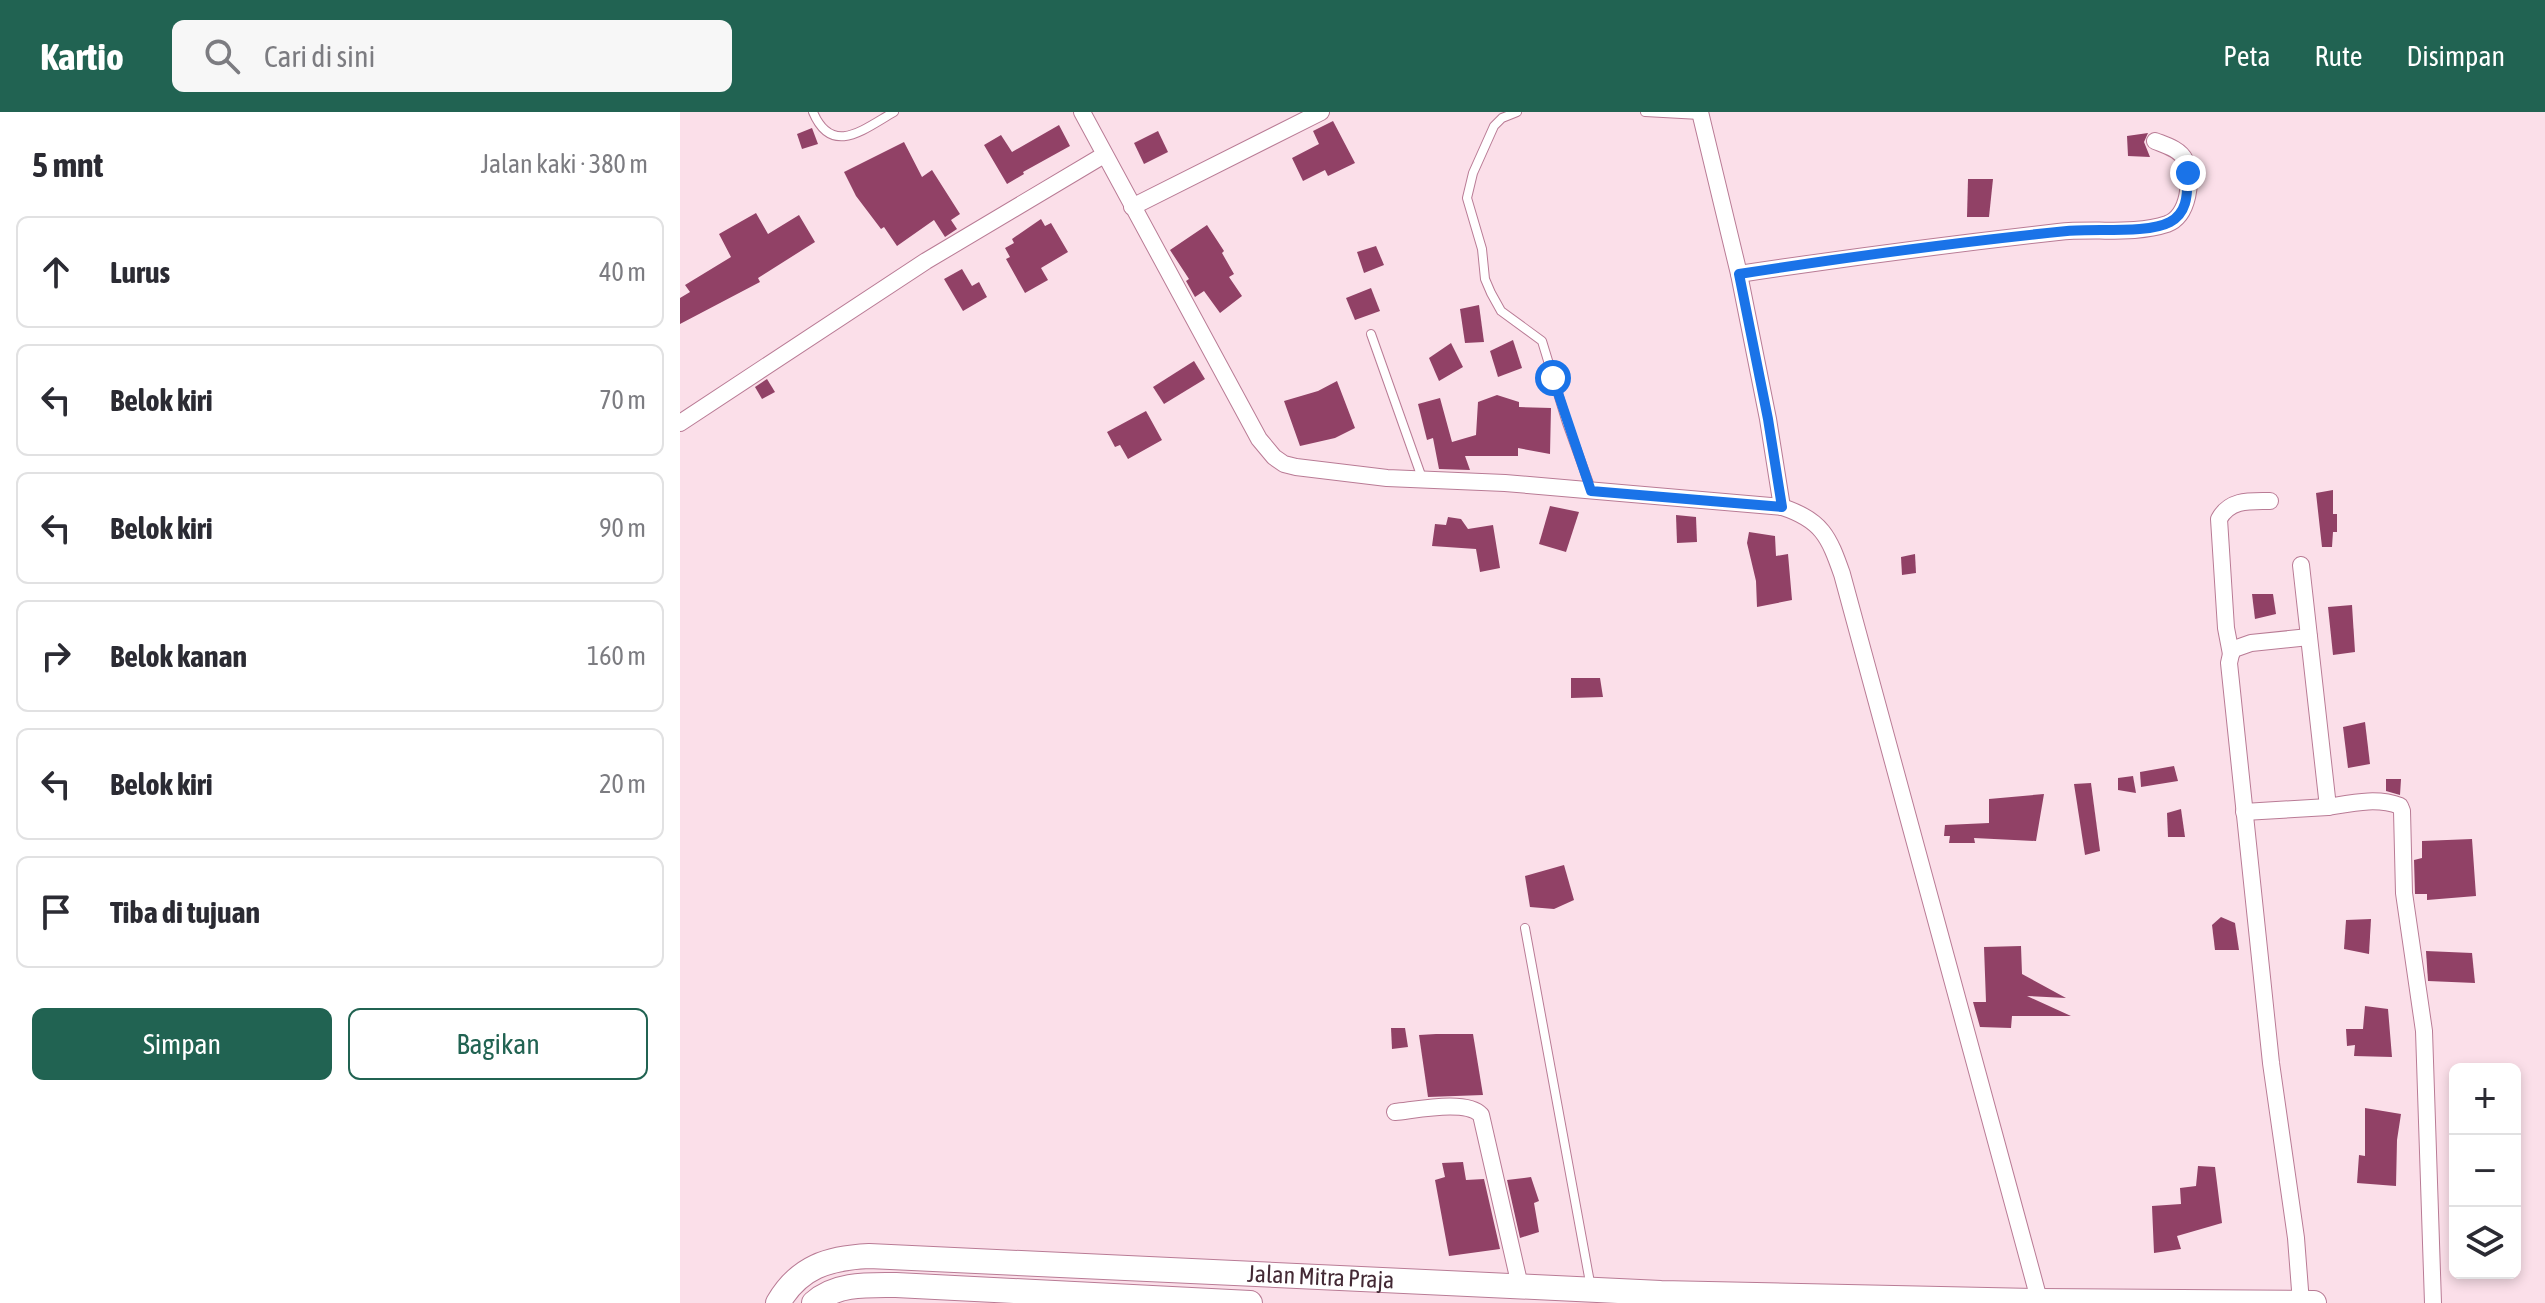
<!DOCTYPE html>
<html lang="id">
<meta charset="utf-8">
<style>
:root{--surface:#fff;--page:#f7f7f7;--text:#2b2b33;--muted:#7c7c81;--line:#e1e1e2;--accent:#216352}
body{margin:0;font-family:"Asap Condensed",sans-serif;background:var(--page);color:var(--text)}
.controls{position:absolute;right:24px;bottom:24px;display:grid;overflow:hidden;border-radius:12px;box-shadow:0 4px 12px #0003}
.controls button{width:72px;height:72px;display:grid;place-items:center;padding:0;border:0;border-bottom:2px solid var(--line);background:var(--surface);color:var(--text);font:40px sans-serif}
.stop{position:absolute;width:24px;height:24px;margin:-18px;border:6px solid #1a73e8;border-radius:50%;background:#fff}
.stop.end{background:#1a73e8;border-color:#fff;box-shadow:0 2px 8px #0008}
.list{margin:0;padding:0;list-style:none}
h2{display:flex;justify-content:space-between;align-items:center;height:104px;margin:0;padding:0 32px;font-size:34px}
h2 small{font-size:26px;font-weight:400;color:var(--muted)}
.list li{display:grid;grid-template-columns:52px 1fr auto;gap:24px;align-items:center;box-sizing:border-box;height:112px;margin:0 16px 16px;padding:0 16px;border:2px solid var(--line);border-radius:12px}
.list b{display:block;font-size:30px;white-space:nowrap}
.list em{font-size:26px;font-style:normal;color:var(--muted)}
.actions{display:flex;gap:16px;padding:24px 32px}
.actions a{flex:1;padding:18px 0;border:2px solid var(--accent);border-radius:12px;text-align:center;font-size:28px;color:var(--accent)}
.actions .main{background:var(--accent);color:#fff}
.icon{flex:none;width:44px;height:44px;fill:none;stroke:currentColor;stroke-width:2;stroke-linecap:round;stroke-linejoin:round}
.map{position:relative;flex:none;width:1865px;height:1191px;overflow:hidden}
header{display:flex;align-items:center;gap:48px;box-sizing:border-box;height:112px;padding:0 40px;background:var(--accent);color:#fff}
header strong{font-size:38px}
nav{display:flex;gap:44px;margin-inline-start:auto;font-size:28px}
.search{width:560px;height:72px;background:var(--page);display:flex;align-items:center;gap:20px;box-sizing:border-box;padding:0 28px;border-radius:12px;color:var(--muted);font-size:30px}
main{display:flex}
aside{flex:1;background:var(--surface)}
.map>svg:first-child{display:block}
.building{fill:#914166}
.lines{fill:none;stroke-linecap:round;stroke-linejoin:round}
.lane-casing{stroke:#b97b95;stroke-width:10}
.street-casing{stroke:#b97b95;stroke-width:18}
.secondary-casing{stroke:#b97b95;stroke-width:26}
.lane{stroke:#fff;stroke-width:8}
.street{stroke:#fff;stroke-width:16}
.secondary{stroke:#fff;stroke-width:24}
.route{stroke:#1a73e8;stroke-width:10}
.labels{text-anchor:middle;stroke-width:8;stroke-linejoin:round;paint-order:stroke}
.street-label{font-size:24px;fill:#432934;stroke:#fbdfe9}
</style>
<header>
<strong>Kartio</strong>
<div class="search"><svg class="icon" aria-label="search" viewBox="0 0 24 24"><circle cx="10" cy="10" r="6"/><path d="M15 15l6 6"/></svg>Cari di sini</div>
<nav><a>Peta</a><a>Rute</a><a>Disimpan</a></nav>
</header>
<main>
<aside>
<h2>5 mnt<small>Jalan kaki · 380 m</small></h2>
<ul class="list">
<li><svg class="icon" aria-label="ahead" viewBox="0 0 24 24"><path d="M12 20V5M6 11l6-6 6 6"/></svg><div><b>Lurus</b></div><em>40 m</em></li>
<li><svg class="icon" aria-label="left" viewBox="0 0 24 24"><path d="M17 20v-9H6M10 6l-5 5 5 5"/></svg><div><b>Belok kiri</b></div><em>70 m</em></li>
<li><svg class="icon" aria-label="left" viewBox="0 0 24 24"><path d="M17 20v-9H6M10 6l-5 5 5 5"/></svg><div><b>Belok kiri</b></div><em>90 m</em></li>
<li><svg class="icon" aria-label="right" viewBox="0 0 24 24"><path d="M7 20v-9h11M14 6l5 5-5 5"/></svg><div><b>Belok kanan</b></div><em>160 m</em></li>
<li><svg class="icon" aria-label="left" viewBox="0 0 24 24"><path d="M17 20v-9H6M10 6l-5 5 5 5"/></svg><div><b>Belok kiri</b></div><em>20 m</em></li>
<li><svg class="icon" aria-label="arrive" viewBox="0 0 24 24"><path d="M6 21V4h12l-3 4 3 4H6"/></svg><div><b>Tiba di tujuan</b></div></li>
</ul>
<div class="actions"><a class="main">Simpan</a><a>Bagikan</a></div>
</aside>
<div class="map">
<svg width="1865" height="1191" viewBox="0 0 1865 1191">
<rect width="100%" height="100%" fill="#fbdfe9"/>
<g class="building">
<path d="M653,9L675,51L648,64L645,58L623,69L612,46L639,32L633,19Z"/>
<path d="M379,13L390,34L343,60L344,62L327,72L304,33L321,23L332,40Z"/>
<path d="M132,16L138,32L122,37L117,22Z"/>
<path d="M478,19L488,40L464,52L454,31Z"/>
<path d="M1468,21L1464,30L1470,45L1448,44L1447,24Z"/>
<path d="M224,30L242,65L252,58L280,102L271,108L277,117L265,125L254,108L217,134L204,115L201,117L176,84L164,60Z"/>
<path d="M1288,67H1313L1309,105H1287Z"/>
<path d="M76,101L88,122L119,103L135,130L78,166L80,170L0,212V186L10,180L5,173L51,145L39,122Z"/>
<path d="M361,107L365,114L371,111L388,140L361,156L368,168L345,181L326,147L330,145L325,136L334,131L332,127Z"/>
<path d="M527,113L544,139L542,141L554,162L549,165L562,184L540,201L524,179L515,185L506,169L509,167L490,138Z"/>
<path d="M696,134L704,153L684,161L677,140Z"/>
<path d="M282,157L292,174L299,170L307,185L283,199L264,167Z"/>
<path d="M691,176L700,199L675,208L666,186Z"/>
<path d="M799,193L804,230L785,231L780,197Z"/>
<path d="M833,228L842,256L818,265L810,239Z"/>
<path d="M771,231L783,255L759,269L749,246Z"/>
<path d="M514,249L525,267L484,292L473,275Z"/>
<path d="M87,267L95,280L82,287L75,275Z"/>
<path d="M657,269L675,316L655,326L620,334L604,289L638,279Z"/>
<path d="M817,283L839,290V295L871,296L870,342L838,336V344H785L790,358L759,357L753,326L747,328L738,292L760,286L772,330L796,323L798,290Z"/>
<path d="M466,299L482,328L448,347L440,333L435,335L427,320Z"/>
<path d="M1653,378V402H1657V420H1653L1652,435H1642L1636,381Z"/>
<path d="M870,394L899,400L886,440L859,432Z"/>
<path d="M996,403L1016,405L1017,430L997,431Z"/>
<path d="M768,405L781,407L788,417L813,413L820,456L800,460L796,437L752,434L755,412L766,413Z"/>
<path d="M1069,420L1095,424L1096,444L1108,442L1112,488L1077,495L1076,469L1067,431Z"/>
<path d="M1235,442L1236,461L1222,463L1221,445Z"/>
<path d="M1572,482H1593L1596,502L1575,507Z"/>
<path d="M1672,493L1675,540L1653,543L1648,495Z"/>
<path d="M891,566H920L923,585L891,586Z"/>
<path d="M1685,610L1690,652L1668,656L1663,615Z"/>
<path d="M1494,654L1498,669L1461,675L1460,660Z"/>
<path d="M1453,664L1456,681L1438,678V666Z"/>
<path d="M1706,667H1721L1720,683L1706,679Z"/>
<path d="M1411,671L1420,739L1405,743L1394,672Z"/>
<path d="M1364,682L1356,729L1294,726L1295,731H1269L1270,724H1264L1265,713L1309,711V687Z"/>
<path d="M1501,697L1505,725H1488L1487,701Z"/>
<path d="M1792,727L1796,784L1747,788V782H1735L1734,748L1742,746V729Z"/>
<path d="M884,753L894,788L874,797L850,795L845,764Z"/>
<path d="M1541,805L1555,811L1559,838H1535L1532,813Z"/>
<path d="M1691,807L1689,842L1664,837L1666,808Z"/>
<path d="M1341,834L1342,862L1386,886L1347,884L1391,904H1332L1331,916L1300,915L1293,890H1306L1304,835Z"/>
<path d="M1746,839L1792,841L1795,871L1748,869Z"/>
<path d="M1685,894L1708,897L1712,945L1674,944L1675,933L1667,934L1666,917H1683Z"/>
<path d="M711,916H725L728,935L712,937Z"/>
<path d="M756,922H793L803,983L748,985L739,923Z"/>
<path d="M1685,996L1721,1002L1717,1028L1716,1074L1677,1071L1679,1043L1685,1044Z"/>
<path d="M783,1050L786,1068L804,1067L820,1137L769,1144L755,1068L765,1065L762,1051Z"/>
<path d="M1518,1054L1535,1055L1542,1111L1497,1124L1501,1137L1474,1141L1472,1094L1501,1092L1500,1076L1516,1074Z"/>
<path d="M851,1065L859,1089L854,1091L859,1120L840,1126L827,1068Z"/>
</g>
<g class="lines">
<defs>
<g id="lane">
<path d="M133,0C152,45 184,17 214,0"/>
<path d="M837,0L822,6L814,14L793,61L787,86L802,137L805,167L811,181L821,199L862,229L887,311L911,377"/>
<path d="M965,0L1020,3"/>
<path d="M691,222L742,366"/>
<path d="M845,816L911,1176"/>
</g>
<g id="street">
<path d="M402,0L579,327L594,345L604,352L616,355L707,366L825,371L1102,395C1142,408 1149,425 1162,462L1360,1191"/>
<path d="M1020,0L1059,162L1088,307L1102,395"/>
<path d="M452,95L641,0"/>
<path d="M1059,162C1165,146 1271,132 1378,120C1413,116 1454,123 1487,112C1509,104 1513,67 1505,48C1500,37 1485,33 1475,29"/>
<path d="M0,311L246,149L424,43"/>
<path d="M1621,453L1648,695C1672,691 1697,685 1720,694L1722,699L1724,781L1744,919L1753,1191"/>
<path d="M1551,542L1546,516L1539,407C1550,387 1570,389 1590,389"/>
<path d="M1564,700L1648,695"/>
<path d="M715,1000C736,998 787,987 801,1003L840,1174"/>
<path d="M1621,1191L1616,1126L1591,951L1549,551L1551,542L1554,537L1571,531L1629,525"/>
</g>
<g id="secondary">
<path id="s1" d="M98,1191C119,1155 148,1146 189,1144L981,1181L1359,1189L1634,1191"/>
<path d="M134,1191C156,1171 189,1173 216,1173L570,1191"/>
</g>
</defs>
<use href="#lane" class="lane-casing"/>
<use href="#street" class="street-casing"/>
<use href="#secondary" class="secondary-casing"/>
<use href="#lane" class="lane"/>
<use href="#street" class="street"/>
<use href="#secondary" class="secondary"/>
</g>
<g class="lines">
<path class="route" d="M873,266L911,379L1102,395L1088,307L1059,162C1168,145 1277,130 1387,119C1414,116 1468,122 1490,110C1509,100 1507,79 1508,61"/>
</g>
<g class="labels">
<g class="street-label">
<text dy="8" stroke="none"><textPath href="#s1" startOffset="560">Jalan Mitra Praja</textPath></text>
</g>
</g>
</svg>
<div class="controls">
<button>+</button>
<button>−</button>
<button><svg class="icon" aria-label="layers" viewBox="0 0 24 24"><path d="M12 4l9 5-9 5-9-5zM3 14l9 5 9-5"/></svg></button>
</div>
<div class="stop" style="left:873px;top:266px"></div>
<div class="stop end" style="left:1508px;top:61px"></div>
</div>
</main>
